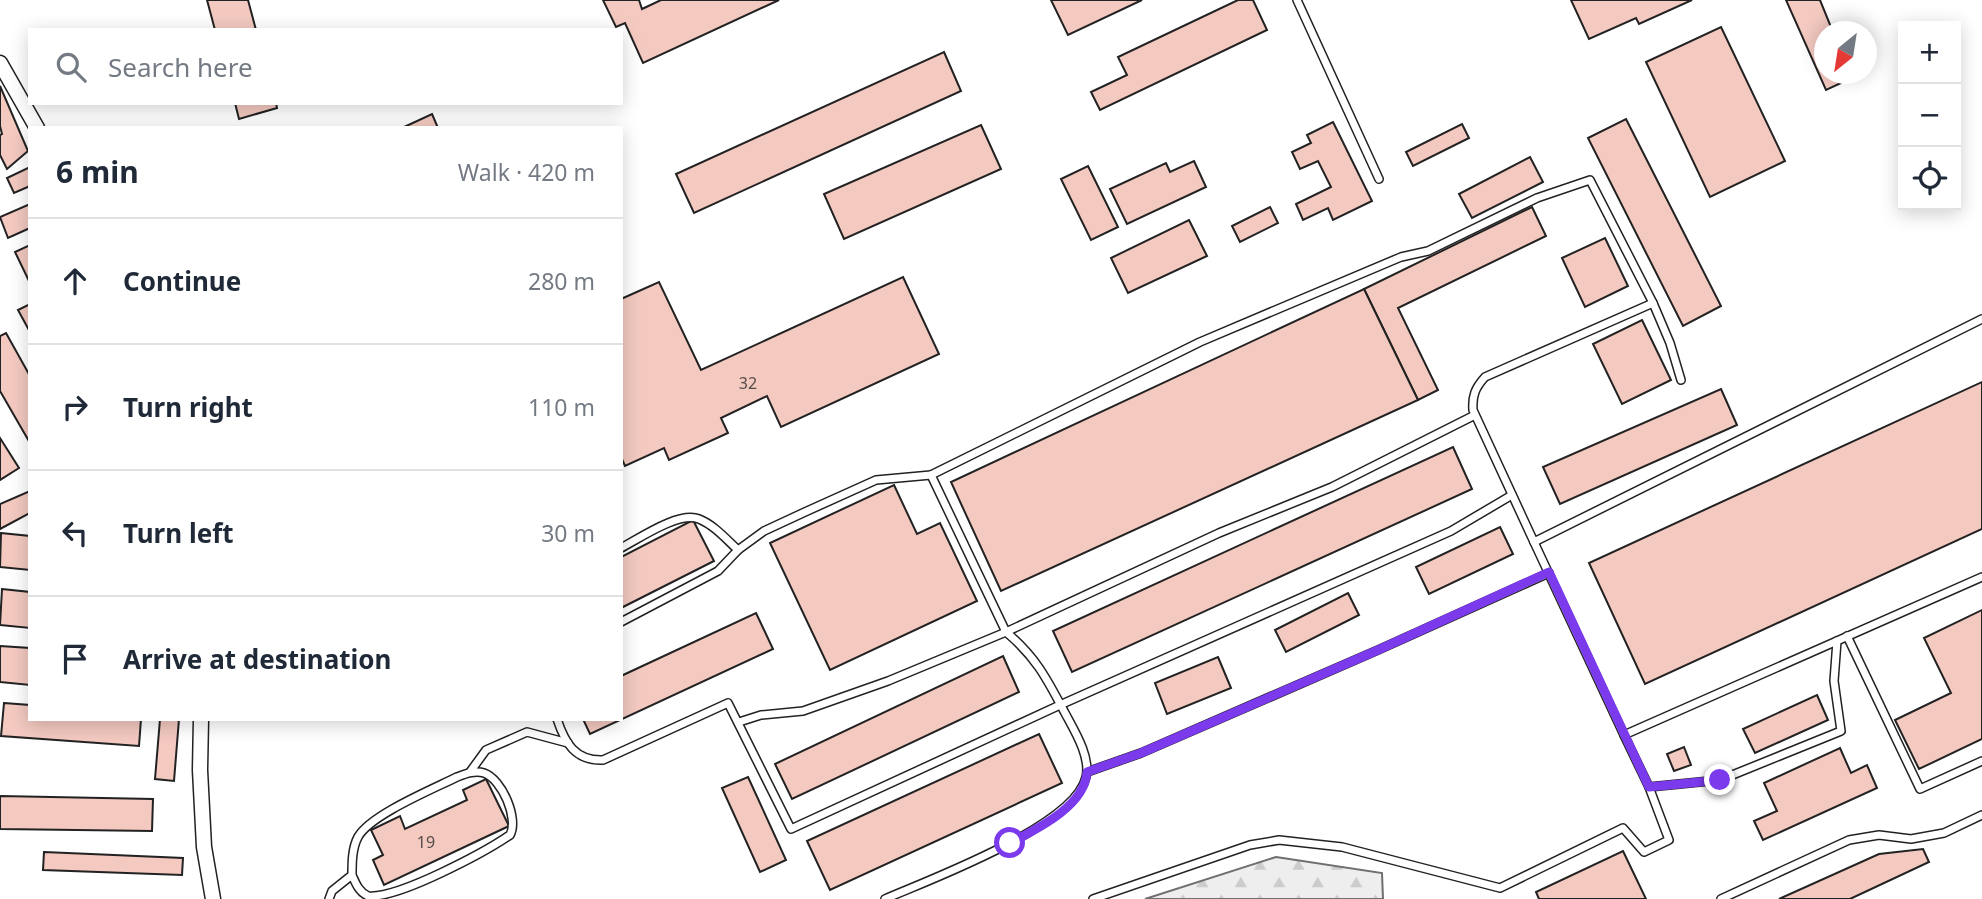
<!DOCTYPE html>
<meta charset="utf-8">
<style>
:root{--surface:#fff;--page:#f6f6f7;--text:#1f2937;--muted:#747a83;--line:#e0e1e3}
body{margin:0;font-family:"Noto Sans",sans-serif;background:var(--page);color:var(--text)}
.controls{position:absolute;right:21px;top:21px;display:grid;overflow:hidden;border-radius:0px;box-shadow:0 4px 18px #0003}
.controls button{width:63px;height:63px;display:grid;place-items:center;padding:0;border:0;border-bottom:2px solid var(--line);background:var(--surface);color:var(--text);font:35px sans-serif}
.compass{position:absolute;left:1814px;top:21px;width:63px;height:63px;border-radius:50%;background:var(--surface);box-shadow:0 4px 18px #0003;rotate:210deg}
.stop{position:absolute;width:21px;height:21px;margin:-16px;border:5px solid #7c3aed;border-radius:50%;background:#fff}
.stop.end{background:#7c3aed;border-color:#fff;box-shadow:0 2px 7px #0008}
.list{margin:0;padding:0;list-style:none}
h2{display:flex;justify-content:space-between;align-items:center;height:91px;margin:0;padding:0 28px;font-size:30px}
h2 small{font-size:23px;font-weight:400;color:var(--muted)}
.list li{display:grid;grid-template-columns:46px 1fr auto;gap:21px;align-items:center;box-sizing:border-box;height:126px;padding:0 28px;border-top:2px solid var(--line)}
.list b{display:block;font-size:26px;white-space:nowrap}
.list em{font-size:23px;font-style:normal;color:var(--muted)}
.icon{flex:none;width:38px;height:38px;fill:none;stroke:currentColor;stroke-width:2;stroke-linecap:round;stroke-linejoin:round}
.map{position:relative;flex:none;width:1982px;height:899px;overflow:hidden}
.search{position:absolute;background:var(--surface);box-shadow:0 4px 18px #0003;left:28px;top:28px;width:595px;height:77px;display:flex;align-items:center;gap:18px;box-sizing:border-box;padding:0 24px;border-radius:0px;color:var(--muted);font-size:26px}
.panel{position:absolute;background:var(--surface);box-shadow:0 4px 18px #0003;left:28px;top:126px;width:595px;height:595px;border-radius:0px}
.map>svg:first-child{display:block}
.forest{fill:url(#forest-firs);stroke:#6f6f6f;stroke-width:2}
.building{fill:#f3c9c0;stroke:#222;stroke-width:2}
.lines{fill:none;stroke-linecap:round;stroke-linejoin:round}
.service-casing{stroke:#222;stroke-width:10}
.minor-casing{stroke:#222;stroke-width:17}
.service{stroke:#fff;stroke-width:7}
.minor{stroke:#fff;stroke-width:14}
.route{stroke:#7c3aed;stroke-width:9}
.labels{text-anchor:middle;stroke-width:5;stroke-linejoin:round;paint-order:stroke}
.number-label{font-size:16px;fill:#564c4a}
</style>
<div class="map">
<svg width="1982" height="899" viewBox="0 0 1982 899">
<defs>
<pattern id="forest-firs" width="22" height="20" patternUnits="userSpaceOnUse" patternTransform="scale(1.75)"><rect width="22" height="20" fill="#eee"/><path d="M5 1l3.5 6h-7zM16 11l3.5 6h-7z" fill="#ccc"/></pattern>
</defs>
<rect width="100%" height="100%" fill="#fff"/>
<path class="forest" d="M1276,857L1382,873L1383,899H1145Z"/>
<g class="building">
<path d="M207,0H248L256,30H215Z"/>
<path d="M603,0H639L642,9L661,0H779L643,63L625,23L616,27Z"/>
<path d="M1051,0H1142L1068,35Z"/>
<path d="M1238,0H1253L1267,30L1100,110L1091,92L1127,75L1118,57Z"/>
<path d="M1571,0H1692L1639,24L1636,18L1589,39Z"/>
<path d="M1786,0H1820L1833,32H1825V74H1852L1854,77L1826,90Z"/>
<path d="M1721,27L1785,161L1710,197L1646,62Z"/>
<path d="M944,52L961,91L694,213L676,174Z"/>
<path d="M0,86L28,151L7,169L0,155V135L2,134L0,126Z"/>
<path d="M235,103H276L277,108L239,119Z"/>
<path d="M432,114L438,128H402Z"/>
<path d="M1626,119L1721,306L1683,326L1588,138Z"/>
<path d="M1333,122L1372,201L1333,220L1328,208L1303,220L1296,204L1331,187L1318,161L1300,169L1292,152L1311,143L1307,135Z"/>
<path d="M1462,124L1469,138L1413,166L1406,152Z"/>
<path d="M981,125L1001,169L844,239L824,194Z"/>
<path d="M1530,157L1543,182L1472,218L1459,194Z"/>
<path d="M1194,161L1206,187L1127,224L1110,189L1166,163L1170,172Z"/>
<path d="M1088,166L1118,227L1091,240L1061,179Z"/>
<path d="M30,167V186L14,193L7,178Z"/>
<path d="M30,204V228L8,238L0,217Z"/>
<path d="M1270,207L1278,223L1240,242L1232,226Z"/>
<path d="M1532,207L1546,236L1398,308L1438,390L1418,400L1364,289Z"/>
<path d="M1189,220L1207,256L1128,293L1111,258Z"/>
<path d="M1605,238L1628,286L1585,307L1562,258Z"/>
<path d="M30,245V283L15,252Z"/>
<path d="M903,277L939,354L781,427L767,396L721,418L728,433L669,460L664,448L625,466L621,457V299L659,282L701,370Z"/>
<path d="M1364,289L1418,400L1001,591L951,482Z"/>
<path d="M30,304V332L18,310Z"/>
<path d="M1642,320L1671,380L1622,404L1593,344Z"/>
<path d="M6,333L30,376V443L0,391V336Z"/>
<path d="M1982,382V529L1645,684L1589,563Z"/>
<path d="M1721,389L1737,425L1560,504L1543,467Z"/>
<path d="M0,438L19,468L0,480Z"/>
<path d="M1453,447L1472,489L1072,672L1053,631Z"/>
<path d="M894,485L917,534L940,523L977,601L830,670L770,543Z"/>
<path d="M30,491V513L0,529V504Z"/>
<path d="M693,520L714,561L621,608V557Z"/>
<path d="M1500,527L1513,554L1429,594L1416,567Z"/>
<path d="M1,533L30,536V570L0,567Z"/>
<path d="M2,589L30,592V628L0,625Z"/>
<path d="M1348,593L1359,615L1286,652L1275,630Z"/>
<path d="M1982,610V739L1919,769L1895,720L1951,693L1924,638Z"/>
<path d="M756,613L773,649L590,734L583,719H621V676Z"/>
<path d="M0,646L30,648V685L0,682Z"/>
<path d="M1003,656L1019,692L792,799L775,764Z"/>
<path d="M1218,657L1231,688L1167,714L1155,683Z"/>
<path d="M1817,695L1828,720L1755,753L1743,729Z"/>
<path d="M4,703L30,705V719H141L139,746L1,736Z"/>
<path d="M160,719H179L174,781L155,779Z"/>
<path d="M1039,734L1062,783L830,890L807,841Z"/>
<path d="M1684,747L1691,765L1674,771L1667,754Z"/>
<path d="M1840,748L1851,773L1867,765L1877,788L1763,840L1754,821L1777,811L1764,783Z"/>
<path d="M748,777L786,860L760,872L722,788Z"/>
<path d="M486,779L509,826L384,885L373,860L383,855L371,830L400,816L405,829L467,800L463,790Z"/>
<path d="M0,796L153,799L152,831L0,829Z"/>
<path d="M1923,849L1929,862L1850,899H1779L1879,854Z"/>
<path d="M1623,851L1646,899H1539L1536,892Z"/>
<path d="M44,852L183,858L182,875L43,870Z"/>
</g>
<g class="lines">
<defs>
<g id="service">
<path d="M1297,0L1379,179"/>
<path d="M1653,303L1670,343L1681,380"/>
<path d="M1475,415L1332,487L1219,533L1006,632L931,475L1200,342L1401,257L1428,251L1537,198L1590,180L1653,303L1485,377C1475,388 1472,396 1473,410L1534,542L1982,319"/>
<path d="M1534,542L1624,735L1982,577"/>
<path d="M621,548C640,538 679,511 699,519C714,525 726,539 738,550"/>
<path d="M621,622L718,571L738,550L764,531L805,512L876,480L931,475"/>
<path d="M1847,636L1920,789L1982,761"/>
<path d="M557,719C565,743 575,761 603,760L728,703L791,829L1060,705L1451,531L1512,495"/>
<path d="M739,722L761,715L803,711L888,681L1006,632C1036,657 1047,679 1065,713C1074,730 1091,757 1086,777C1075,826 931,879 885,899"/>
<path d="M1624,735L1649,787L1720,780L1841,731L1834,681L1837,641"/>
<path d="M470,772L486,750L527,732L568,743"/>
<path d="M1087,772L1141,753L1378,650L1549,573"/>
<path d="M329,899L332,891L352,875C352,863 352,848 358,837C370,815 433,789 457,777C465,774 475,770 484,773C502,779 519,819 510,835C485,852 398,899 368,896C359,892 356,884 352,875"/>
<path d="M1093,899L1250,845L1279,840L1342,847L1500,888L1623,828L1644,852L1669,840L1649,787"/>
<path d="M1721,899L1849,840L1879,835L1911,839L1944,833L1982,815"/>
</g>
<g id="minor">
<path d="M0,63L37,128"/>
<path d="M201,719L200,770L204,847L213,899"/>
</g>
</defs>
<use href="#service" class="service-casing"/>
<use href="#minor" class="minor-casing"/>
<use href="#service" class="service"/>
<use href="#minor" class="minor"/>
</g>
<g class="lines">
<path class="route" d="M1010,843C1037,829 1085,806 1087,772L1141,753L1378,650L1549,572L1649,787L1720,780"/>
</g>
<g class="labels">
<g class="number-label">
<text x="748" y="389">32</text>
<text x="426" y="848">19</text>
</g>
</g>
</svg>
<div class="controls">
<button>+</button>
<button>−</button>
<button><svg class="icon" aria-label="locate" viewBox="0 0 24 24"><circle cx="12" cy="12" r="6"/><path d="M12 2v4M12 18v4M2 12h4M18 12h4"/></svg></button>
</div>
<svg class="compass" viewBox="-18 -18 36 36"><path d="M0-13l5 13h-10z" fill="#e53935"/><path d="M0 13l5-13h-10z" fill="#747a83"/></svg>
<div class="stop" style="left:1010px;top:843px"></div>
<div class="stop end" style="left:1720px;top:780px"></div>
<div class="search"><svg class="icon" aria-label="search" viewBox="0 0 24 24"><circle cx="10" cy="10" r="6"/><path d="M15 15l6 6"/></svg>Search here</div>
<section class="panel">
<h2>6 min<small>Walk · 420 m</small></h2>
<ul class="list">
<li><svg class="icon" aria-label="ahead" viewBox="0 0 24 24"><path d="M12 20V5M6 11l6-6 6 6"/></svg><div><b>Continue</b></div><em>280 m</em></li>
<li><svg class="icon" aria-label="right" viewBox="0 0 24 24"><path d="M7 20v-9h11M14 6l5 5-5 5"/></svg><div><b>Turn right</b></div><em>110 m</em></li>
<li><svg class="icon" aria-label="left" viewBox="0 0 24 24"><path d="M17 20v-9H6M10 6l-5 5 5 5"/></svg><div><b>Turn left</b></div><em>30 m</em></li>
<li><svg class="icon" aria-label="arrive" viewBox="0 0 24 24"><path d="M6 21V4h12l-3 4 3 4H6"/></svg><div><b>Arrive at destination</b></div></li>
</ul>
</section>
</div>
